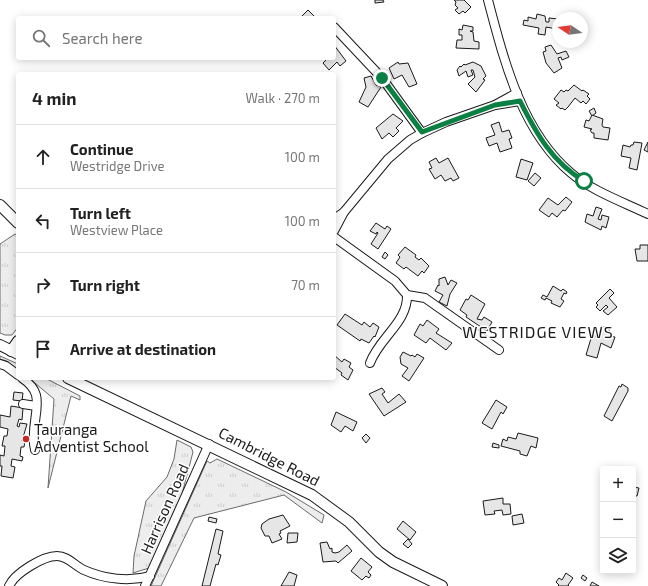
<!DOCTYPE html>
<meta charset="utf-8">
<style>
:root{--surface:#fff;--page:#f6f6f6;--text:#222;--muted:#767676;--line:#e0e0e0}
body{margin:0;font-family:"Exo 2",sans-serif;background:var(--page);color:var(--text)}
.controls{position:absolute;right:12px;bottom:12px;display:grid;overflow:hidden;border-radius:4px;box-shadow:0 2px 10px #0003}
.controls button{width:36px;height:36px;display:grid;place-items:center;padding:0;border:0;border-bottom:1px solid var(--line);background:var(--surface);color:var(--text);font:20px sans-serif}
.compass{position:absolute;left:552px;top:12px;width:36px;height:36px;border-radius:50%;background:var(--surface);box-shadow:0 2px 10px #0003;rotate:283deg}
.stop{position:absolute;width:12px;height:12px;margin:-9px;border:3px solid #0b8043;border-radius:50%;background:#fff}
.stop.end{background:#0b8043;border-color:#fff;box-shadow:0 1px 4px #0008}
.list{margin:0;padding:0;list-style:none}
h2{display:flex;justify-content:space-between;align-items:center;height:52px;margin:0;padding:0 16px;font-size:17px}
h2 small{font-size:13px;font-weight:400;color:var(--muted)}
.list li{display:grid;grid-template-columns:26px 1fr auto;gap:12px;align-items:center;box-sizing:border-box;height:64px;padding:0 16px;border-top:1px solid var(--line)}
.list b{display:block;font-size:15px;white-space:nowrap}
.list p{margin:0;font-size:13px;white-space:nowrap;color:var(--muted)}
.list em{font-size:13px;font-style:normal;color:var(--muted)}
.icon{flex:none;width:22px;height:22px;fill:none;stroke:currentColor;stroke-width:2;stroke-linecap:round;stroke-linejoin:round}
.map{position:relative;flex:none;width:648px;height:586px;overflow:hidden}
.search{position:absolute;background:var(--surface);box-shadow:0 2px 10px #0003;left:16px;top:16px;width:320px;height:44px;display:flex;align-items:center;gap:10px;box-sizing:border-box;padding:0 14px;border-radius:4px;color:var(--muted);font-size:15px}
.panel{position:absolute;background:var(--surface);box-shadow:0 2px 10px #0003;left:16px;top:72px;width:320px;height:308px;border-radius:4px}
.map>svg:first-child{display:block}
.grass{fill:url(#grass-tufts);stroke:#6a6a6a}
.building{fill:#e6e6e6;stroke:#1a1a1a}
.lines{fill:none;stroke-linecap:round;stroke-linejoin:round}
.minor-casing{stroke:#1a1a1a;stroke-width:10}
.major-casing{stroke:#1a1a1a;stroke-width:12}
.minor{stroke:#fff;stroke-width:8}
.major{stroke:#fff;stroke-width:10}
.route{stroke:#0b8043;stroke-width:5}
.poi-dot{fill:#c62828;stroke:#fff;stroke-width:1.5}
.labels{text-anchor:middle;stroke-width:3;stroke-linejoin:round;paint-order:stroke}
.poi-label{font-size:15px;fill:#1a1a1a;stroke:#fff;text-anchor:start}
.street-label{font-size:15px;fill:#1a1a1a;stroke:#fff}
.neighbourhood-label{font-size:16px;letter-spacing:1px;fill:#1a1a1a;stroke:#fff}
</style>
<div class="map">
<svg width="648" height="586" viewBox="0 0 648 586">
<defs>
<pattern id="grass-tufts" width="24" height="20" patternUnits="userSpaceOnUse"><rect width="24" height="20" fill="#ededed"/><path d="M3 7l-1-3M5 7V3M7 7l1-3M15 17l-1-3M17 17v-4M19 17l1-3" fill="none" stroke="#cbcbcb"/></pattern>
</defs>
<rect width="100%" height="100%" fill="#fff"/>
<g class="grass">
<path d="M15,234L18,236V327L12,335H5L0,333V244Z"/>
<path d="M0,356L18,364V370L7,361L0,359Z"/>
<path d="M29,378H45L80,396V400L71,396L48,488L54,399Z"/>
<path d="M177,440L191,447L193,452L182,494L149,568L133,573L134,556L146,501L167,477L174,459Z"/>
<path d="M217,459L286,492L324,515L322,523L284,495L194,518L161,586H151L207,461L210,463Z"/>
</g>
<g class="building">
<path d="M375,0H383L384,2L375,3Z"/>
<path d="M454,0H464L471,7L465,13L463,11L459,14L455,10L458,8L455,5L456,2Z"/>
<path d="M308,10L315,17L314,18H300Z"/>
<path d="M537,14L545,16L546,22H549V18L558,19L557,29L546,27L545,35L538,34L539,28L523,25L524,20L528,21V17L536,19Z"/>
<path d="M463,25L473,27V31H470L473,32L474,41L479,42V49L456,48L457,40H462V35H459V29L462,30Z"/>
<path d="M334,45L346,61L340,66L337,62L329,70L323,63L328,58H334Z"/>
<path d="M551,45L557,54L566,51L569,57L562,60L561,57L558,58L562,68L554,73L546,63L543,52L546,51L545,47Z"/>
<path d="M398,62L399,64L408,63L417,84L409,87L402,75L394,79L389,68Z"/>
<path d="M473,62L481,66L486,76L483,79L485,80L476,92L468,84L475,77L473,70H471L473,75L468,77L466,71L459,76L457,70L460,66L461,67L464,64L465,65Z"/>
<path d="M371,76L376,85L381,87L368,107L359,102L366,87L364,78Z"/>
<path d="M574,85L582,91L583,90L589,94L587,96L590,99L586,104L583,101L581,103L575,98L568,107L565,110L562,108L561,109L556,105L559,103L554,99L561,90L564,92L566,90L568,91Z"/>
<path d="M594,108L596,113L592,116L589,111Z"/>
<path d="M393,114L403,121L396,128L399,131L393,137L389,133L382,139L376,128Z"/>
<path d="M592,115L603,119L602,125L603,127L610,128L608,140L594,138V133H592L590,130L592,129L584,127L586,120L589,121Z"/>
<path d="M499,122L502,132L509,130L512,138L509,139L512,148L500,152L497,143L489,146L486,138L495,135L491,125Z"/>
<path d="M634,142L642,143L637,170L629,168L631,158L621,156L623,145L630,147L631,145H633Z"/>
<path d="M648,142V152L644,150Z"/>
<path d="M436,158L439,163L448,158L459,178L453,181L451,178L445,181L441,175L435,179L429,169L432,168L429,162Z"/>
<path d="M521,159L533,163L527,180L516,177Z"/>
<path d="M535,173L541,178L534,186L528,181Z"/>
<path d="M566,197L572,202L565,211L563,210L557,217L552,213L549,217L539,210L548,198L558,205Z"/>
<path d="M596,207L602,209L598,219L601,220L602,215L609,217L606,228L602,226L601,230L585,222L587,214L593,216Z"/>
<path d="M376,223L385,229L387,226L391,229L378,249L371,244L378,233L377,232L376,234L370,231Z"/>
<path d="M640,245H648V261H637L635,249H640Z"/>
<path d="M405,247L416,255L415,257L419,260L421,258L429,266L424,273L422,271L418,276L406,267L404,269L396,263L400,257L398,255Z"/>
<path d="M385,252L388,255L385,259L382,257Z"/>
<path d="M445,277L448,285L451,280L457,283L450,294L447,306L439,302L443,295L435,291L438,285L439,286V279Z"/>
<path d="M553,286L561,291L563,289L567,292L566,294L564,293L561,299L564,301L560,307L551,303L552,301L546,298L545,300L541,298L543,295L547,297Z"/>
<path d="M610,289L614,293L609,298L617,307L608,315L603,311L608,307L606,305L600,311L596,307L598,305L596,303Z"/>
<path d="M471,295L485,304L477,319L482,320L484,317L492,322L487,331L466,317L467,315L460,310L466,299L468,300Z"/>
<path d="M345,314L362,325L364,322L370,327L373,323L379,327L375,337L374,336L369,343L361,339L360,341L337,325Z"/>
<path d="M427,320L439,329L436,333L452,343L446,350L430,338L426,343L414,335L420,324L423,326Z"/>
<path d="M601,326L609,329L610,336L615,337L611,348L601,343L597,358L586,355L592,335L598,337Z"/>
<path d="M403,352L411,356L412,355L415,357L417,354L424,358L409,381L402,376L408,368L401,364L400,357Z"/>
<path d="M334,355L342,362L344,359L351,363L349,367L353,370L348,380L341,375L342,373L334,367Z"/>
<path d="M622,384L628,388V391L612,421L604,416L619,386L621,387Z"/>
<path d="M382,388L385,392L382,394L388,403L399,394L406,402L384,416L369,394Z"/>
<path d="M14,392L23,393L22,401L13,400Z"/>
<path d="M496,400L507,407L503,414L501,412L492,429L482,423Z"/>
<path d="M11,406L23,408L22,420L19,419L17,426L19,427L20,423L27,424L22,441H25L24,447H21L20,456L23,457L22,461L12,459L11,466L15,467L13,478L1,476L2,466H0V455L4,456L5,446H2L4,436H7L8,429L0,427V415L10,417Z"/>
<path d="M336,412L357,422L353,431L345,426L341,432L331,425Z"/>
<path d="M518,433L538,438L536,448L531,446L527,456L520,454V451L501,446L503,439L507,441L508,437L516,439Z"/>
<path d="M366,434L370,438L366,443L362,438Z"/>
<path d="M493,443L499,445V448L492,447Z"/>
<path d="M633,487L639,488L637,496H633Z"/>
<path d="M503,498V504H510L511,514L503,515L502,510L494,511L495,514L485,515L483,501Z"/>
<path d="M522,514L524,523L513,525L512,516Z"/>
<path d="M283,515L290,526L280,531L281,533L279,534L282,539L272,543L269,536H265L261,528L262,524L269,519Z"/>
<path d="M209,517L217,519L216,523L208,521Z"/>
<path d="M403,521L416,532L410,540L397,529Z"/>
<path d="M216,529L223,531L218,554L221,555L218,565L216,564L210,586H202Z"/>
<path d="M288,533H298L297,542L287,543Z"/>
<path d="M408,539L412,544L408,548L403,544Z"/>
<path d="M327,542L330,549L332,548V552L335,553L339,552L347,545L352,551L338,563L336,561L323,562L320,543Z"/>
<path d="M361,558L372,567L368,572L371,575L369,578L366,576L362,580L351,571Z"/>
<path d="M289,572L297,575L294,586H281Z"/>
<path d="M566,573L573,578L568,585L569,586H558L559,585L556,582L559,578L562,580Z"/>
<path d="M583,575L587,578L585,581L581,578Z"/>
<path d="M592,582L599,586H590Z"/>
</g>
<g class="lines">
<defs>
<g id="minor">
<path d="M488,0C504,60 521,131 571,173C592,191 623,202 648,214"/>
<path d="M334,27L382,78L422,133"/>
<path d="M495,105L517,93"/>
<path d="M334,219L344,212L388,159L410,140L422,133L446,122L495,105L520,101"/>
<path d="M334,231L344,212"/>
<path d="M334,237L395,281L407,295L425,298L499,350"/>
<path d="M370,363C379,338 408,322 407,295"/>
<path d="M0,364L6,366L18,375"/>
<path d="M22,378C28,382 34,388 36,395C40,409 30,430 35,450"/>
<path d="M23,404L36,406"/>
<path d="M9,586C15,573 43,556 57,556C68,556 75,566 84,570C104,579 129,582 150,576"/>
<path d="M145,586L209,444"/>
</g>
<g id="major">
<path d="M0,205L18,223"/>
<path d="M0,345L18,354"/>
<path d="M11,351L18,341"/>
<path d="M68,378L312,495L349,522L379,552L393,562L442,586"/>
</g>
</defs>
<use href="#minor" class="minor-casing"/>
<use href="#major" class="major-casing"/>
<use href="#minor" class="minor"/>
<use href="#major" class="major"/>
</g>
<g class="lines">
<path class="route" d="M382,78L422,132L495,105L520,101C536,133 552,162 584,181"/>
</g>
<circle class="poi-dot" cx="26" cy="439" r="4"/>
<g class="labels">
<g class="poi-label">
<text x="34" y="435">Tauranga<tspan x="34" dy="17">Adventist School</tspan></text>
</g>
<g class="street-label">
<text transform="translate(269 457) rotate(27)" y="5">Cambridge Road</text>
<text transform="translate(165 509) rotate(-66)" y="5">Harrison Road</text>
</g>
<g class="neighbourhood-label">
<text x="538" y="338">WESTRIDGE VIEWS</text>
</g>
</g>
</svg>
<div class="controls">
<button>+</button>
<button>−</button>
<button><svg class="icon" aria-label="layers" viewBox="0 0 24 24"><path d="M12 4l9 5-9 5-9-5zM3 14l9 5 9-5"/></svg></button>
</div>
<svg class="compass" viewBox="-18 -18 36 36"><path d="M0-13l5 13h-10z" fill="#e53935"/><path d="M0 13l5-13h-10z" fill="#767676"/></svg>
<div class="stop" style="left:584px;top:181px"></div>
<div class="stop end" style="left:382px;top:78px"></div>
<div class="search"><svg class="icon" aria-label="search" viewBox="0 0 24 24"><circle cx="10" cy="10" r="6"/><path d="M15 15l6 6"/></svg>Search here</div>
<section class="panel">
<h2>4 min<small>Walk · 270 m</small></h2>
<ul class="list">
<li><svg class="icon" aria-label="ahead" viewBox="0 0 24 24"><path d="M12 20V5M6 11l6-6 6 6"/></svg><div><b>Continue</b><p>Westridge Drive</p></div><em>100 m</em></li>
<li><svg class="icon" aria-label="left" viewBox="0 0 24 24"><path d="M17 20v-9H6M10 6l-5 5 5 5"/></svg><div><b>Turn left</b><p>Westview Place</p></div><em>100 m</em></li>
<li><svg class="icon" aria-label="right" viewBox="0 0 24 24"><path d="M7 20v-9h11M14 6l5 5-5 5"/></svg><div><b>Turn right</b></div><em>70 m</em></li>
<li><svg class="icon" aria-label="arrive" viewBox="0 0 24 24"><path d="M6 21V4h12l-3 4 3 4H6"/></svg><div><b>Arrive at destination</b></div></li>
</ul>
</section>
</div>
